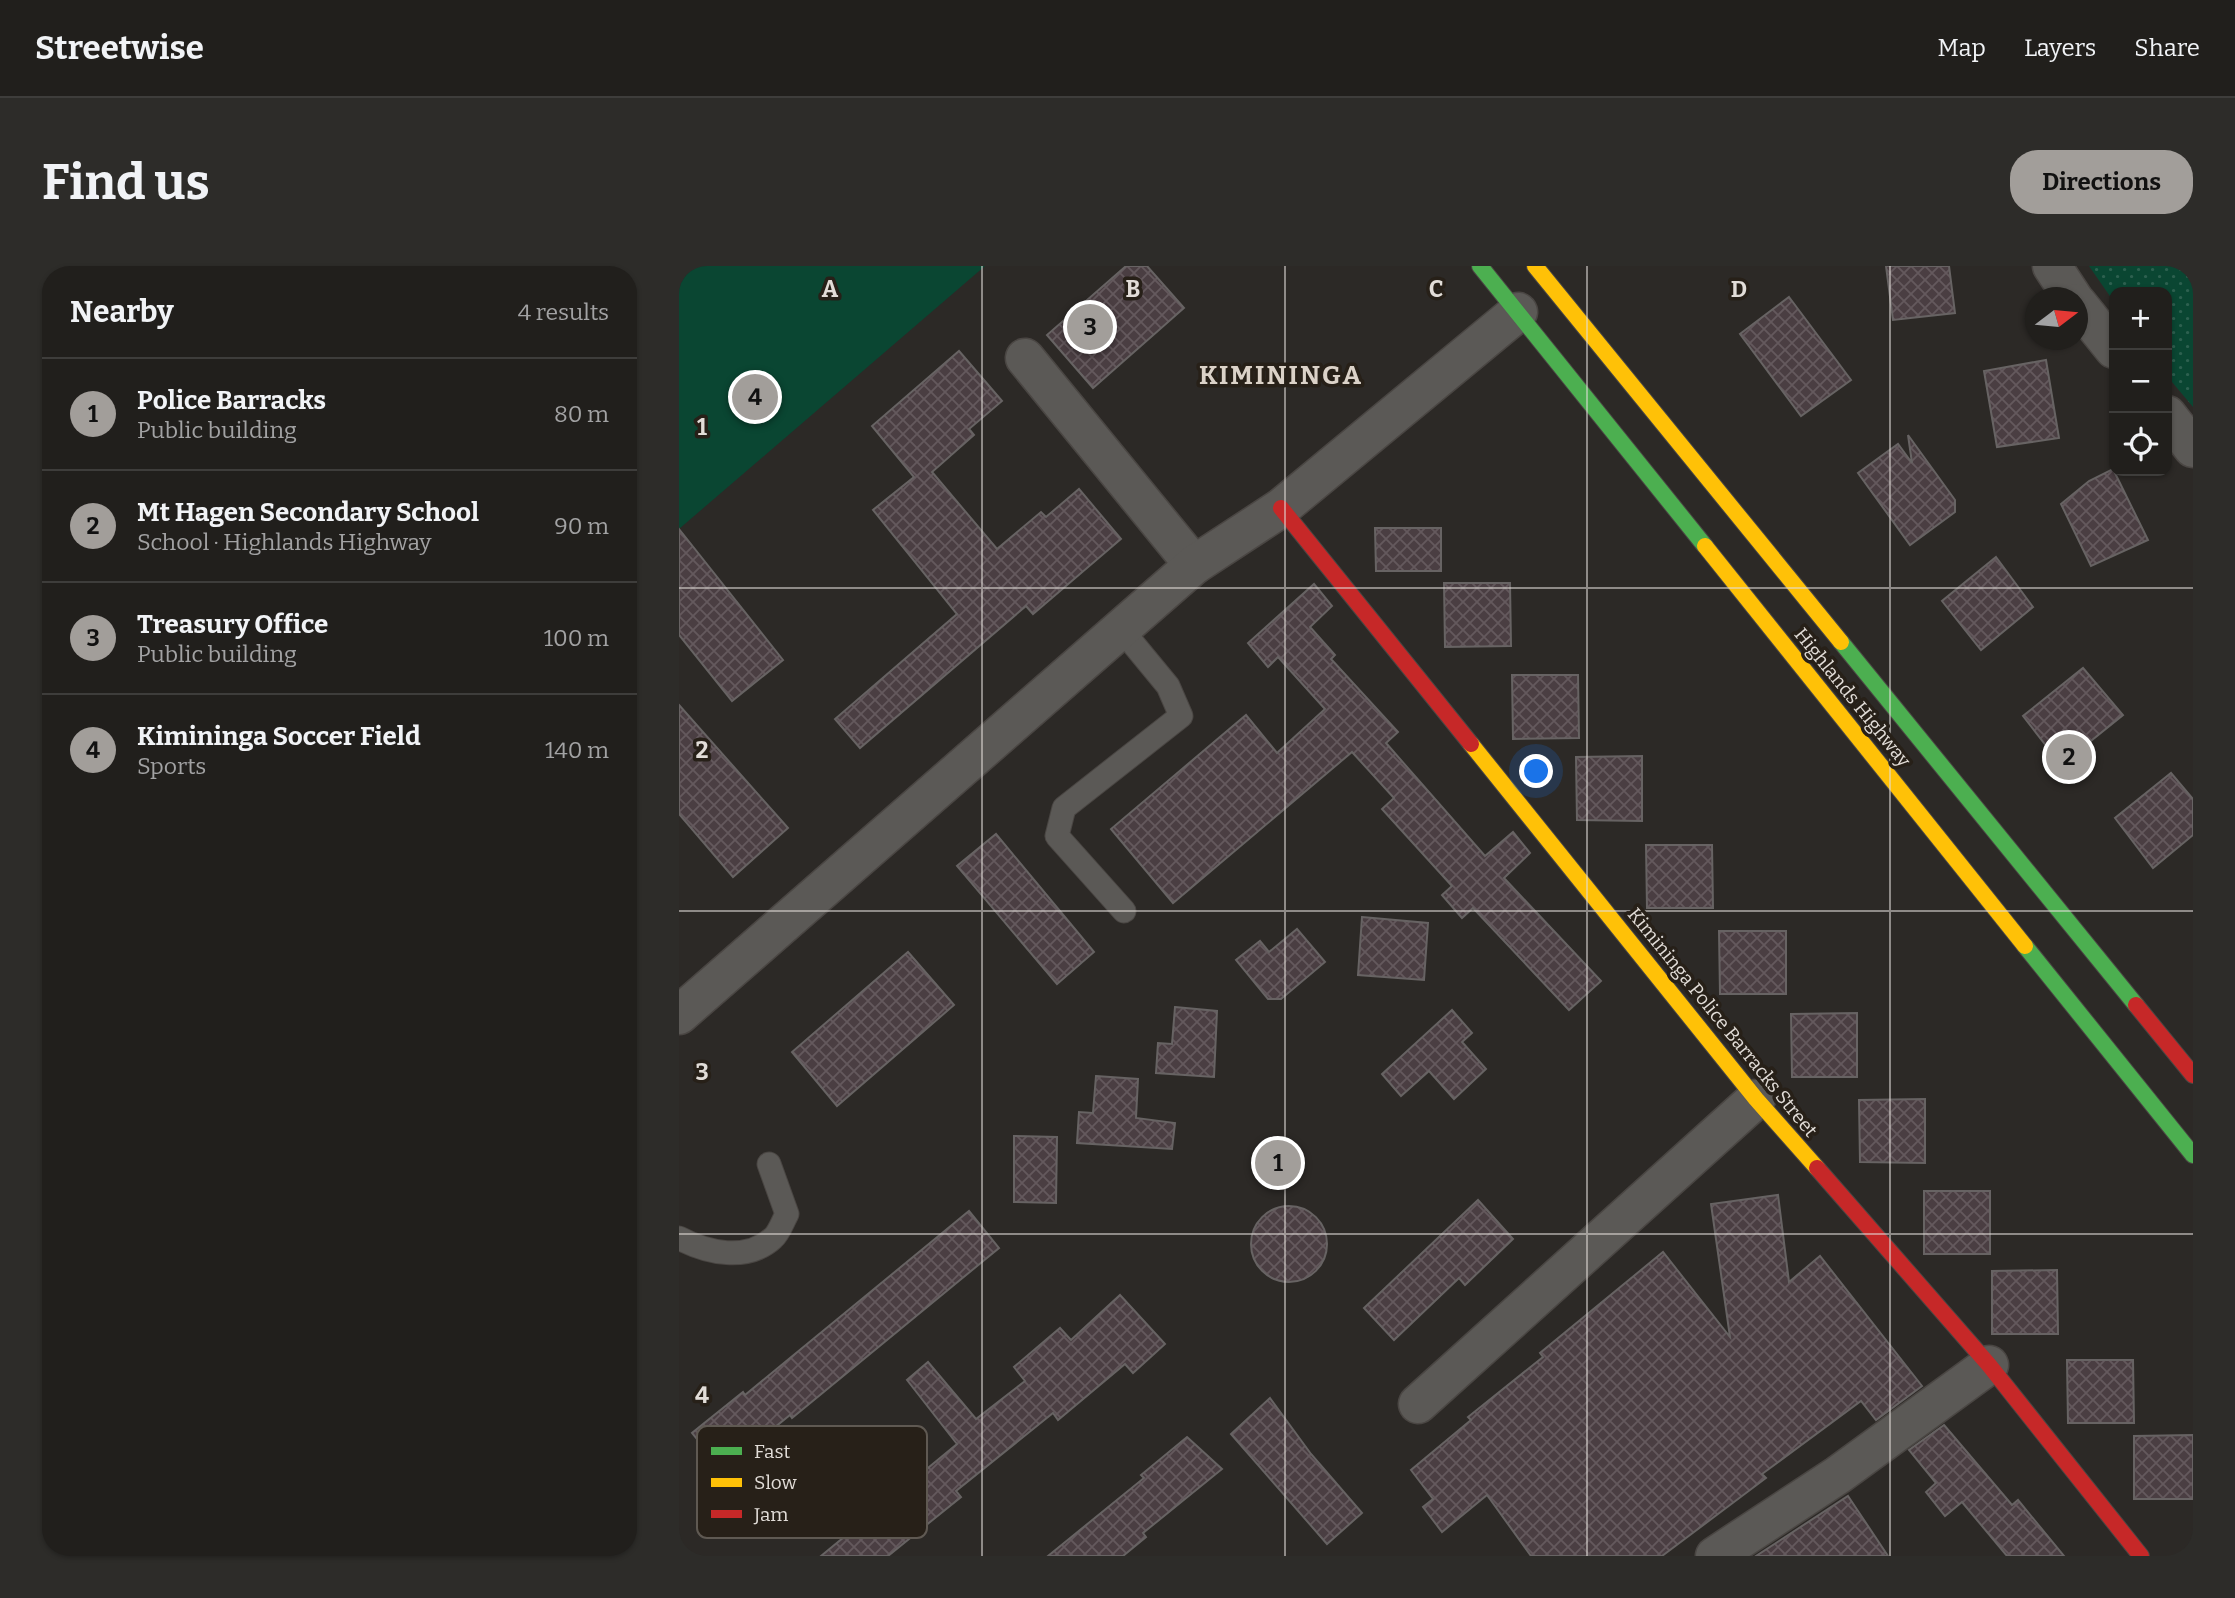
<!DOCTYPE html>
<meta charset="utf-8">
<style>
:root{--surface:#211f1c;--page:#2d2c29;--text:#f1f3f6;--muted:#a2a2a3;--line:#3e3d3b;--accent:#a29e9a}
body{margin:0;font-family:Bitter,serif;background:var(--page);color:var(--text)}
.controls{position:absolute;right:21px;top:21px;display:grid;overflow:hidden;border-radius:14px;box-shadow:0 2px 5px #0004}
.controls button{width:63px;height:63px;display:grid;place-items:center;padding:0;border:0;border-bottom:2px solid var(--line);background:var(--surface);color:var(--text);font:35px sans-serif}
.compass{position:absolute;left:1346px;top:21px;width:63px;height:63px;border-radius:50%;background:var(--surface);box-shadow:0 2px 5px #0004;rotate:74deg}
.you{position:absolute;left:858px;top:506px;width:24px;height:24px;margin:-18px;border:5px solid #fff;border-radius:50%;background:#1a73e8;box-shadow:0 0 0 10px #1a73e833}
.badge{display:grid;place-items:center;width:46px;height:46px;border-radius:50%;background:var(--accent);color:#111;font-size:23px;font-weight:700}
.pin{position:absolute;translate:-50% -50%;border:4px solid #fff;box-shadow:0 2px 7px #0006}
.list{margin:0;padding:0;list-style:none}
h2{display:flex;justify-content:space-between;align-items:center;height:91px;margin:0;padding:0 28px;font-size:30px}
h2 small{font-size:23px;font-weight:400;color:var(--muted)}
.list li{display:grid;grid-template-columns:46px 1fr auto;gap:21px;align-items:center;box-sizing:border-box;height:112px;padding:0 28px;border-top:2px solid var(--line)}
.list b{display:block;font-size:26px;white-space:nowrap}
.list p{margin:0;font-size:23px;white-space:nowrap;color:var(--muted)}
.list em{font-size:23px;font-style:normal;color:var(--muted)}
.icon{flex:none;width:38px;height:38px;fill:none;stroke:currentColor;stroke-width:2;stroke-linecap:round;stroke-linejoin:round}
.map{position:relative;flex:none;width:1514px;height:1290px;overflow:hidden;border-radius:28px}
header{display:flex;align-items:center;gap:42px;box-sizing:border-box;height:98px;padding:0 35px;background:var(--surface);border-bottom:2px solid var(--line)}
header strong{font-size:33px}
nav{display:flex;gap:38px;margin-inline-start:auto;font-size:24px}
.intro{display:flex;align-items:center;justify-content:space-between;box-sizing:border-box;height:168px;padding:0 42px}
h1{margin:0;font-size:49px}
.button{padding:18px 32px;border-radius:28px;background:var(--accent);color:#111;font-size:24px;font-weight:700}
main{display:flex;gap:42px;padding:0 42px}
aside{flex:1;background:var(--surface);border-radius:28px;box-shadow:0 2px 5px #0004}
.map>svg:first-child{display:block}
.grass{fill:#0a4632}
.park{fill:url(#park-dots)}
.building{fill:url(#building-cross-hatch);stroke:#676363;stroke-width:2}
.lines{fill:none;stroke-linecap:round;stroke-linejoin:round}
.lane-casing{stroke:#4a4643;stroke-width:25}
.street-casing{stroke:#4a4643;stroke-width:41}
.fast-casing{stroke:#4a4643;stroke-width:18}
.slow-casing{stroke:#4a4643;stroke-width:18}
.jam-casing{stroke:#4a4643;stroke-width:18}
.lane{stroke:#5b5956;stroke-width:23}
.street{stroke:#5b5956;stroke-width:38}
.fast{stroke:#4caf50;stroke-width:16}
.slow{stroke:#ffc107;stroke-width:16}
.jam{stroke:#c62828;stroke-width:16}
.grid{fill:none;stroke:#e2ddd8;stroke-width:2;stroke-opacity:0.55}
.labels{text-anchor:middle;stroke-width:7;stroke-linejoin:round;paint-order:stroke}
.street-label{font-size:19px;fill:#e2ddd8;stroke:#272018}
.district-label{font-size:26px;font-weight:bold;letter-spacing:2px;fill:#dbd2c8;stroke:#272018}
.key{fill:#272018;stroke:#5f5952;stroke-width:2}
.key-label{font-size:19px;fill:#e2ddd8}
.grid-label{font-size:23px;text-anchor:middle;font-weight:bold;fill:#e2ddd8;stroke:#272018;stroke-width:7;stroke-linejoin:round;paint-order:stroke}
</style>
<header>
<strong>Streetwise</strong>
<nav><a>Map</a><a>Layers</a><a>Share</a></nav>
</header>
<div class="intro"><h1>Find us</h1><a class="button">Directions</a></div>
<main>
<aside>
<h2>Nearby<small>4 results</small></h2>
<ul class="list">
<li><span class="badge">1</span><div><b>Police Barracks</b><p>Public building</p></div><em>80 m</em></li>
<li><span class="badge">2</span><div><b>Mt Hagen Secondary School</b><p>School · Highlands Highway</p></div><em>90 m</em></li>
<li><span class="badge">3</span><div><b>Treasury Office</b><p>Public building</p></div><em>100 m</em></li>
<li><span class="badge">4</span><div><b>Kimininga Soccer Field</b><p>Sports</p></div><em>140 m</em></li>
</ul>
</aside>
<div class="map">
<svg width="1514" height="1290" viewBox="0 0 1514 1290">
<defs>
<pattern id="park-dots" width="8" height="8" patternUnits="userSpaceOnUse" patternTransform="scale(1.75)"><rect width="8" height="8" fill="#0a4632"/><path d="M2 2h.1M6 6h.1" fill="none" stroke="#2d604f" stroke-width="1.8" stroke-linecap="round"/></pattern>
<pattern id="building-cross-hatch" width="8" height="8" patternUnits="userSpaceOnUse" patternTransform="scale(1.75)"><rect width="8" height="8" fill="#4a3e42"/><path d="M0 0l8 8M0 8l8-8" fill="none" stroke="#64595d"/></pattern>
</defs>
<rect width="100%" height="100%" fill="#2c2926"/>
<path class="grass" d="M0,0H306L0,263Z"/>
<path class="park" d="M1410,0H1514V141L1488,110V26H1435V36Z"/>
<g class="building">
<path d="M447,0H468L505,42L414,122L368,69Z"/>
<path d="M1207,0H1270L1276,47L1214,54Z"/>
<path d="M1110,31L1172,114L1122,150L1061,68Z"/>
<path d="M280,85L323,135L290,163L295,169L253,206L318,283L362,246L367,251L400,223L442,273L354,348L347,340L181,482L156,453L278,348L194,244L235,211L193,160Z"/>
<path d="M1367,94L1380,172L1318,181L1305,105Z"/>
<path d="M1229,169L1276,234V246L1231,279L1179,207L1219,178L1233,197Z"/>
<path d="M1434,203L1469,274L1412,300L1382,238L1410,215Z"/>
<path d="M696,262H762V305H697Z"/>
<path d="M0,263L104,394L53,435L0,369Z"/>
<path d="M1317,291L1354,341L1302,384L1263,335Z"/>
<path d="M765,317H831L832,380L766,381Z"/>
<path d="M635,318L653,340L631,361L656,389L652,393L719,466L707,477L806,590L834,566L851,587L825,612L922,715L890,744L794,642L783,652L763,629L773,620L703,543L715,532L673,486L494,637L432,563L567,449L598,487L646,443L599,391L589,401L569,377Z"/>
<path d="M1404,402L1444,449L1382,499L1344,450Z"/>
<path d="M833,409H899L900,472L834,473Z"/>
<path d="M0,439L109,562L54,611L0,548Z"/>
<path d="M963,490V555L898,554L897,491Z"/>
<path d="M1492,507L1514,533V569L1474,602L1436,552Z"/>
<path d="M317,568L415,686L378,718L278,600Z"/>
<path d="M967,579H1033L1034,642H968Z"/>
<path d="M683,651L749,657L745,714L679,709Z"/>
<path d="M618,663L646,696L602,733H589L557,694L581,675L590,686Z"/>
<path d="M1040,665H1107V728H1041Z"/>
<path d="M229,686L275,739L158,840L113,786Z"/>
<path d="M496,741L538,745L535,811L477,807L479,777L493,778Z"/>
<path d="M773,744L793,767L783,776L807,803L775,833L750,805L722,830L703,808Z"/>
<path d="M1178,747V811H1113L1112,748Z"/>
<path d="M417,810L459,813L457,852L496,857L493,883L398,877L400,846L414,847Z"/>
<path d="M1246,833V897L1181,896L1180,834Z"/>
<path d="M335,870L378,871L377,937L335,936Z"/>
<rect x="1245" y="925" width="66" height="63"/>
<path d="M1099,929L1110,1016L1141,990L1243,1120L1197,1154L1182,1135L1083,1208L1087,1212L983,1290H852L808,1229L763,1266L744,1241L754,1233L732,1204L792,1154L789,1151L864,1091L861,1087L984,986L1051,1071L1032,938Z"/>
<path d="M799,934L834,973L786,1019L780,1012L715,1074L685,1042Z"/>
<circle cx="610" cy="978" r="38"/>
<path d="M290,945L320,982L113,1152L111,1149L43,1204L13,1167L64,1126L66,1129Z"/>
<path d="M1378,1004L1379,1068H1313V1005Z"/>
<path d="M441,1029L486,1078L454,1107L446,1098L379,1154L374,1147L277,1225L282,1231L209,1290H142L278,1178L228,1114L249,1096L297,1153L346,1115L335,1101L381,1062L392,1074Z"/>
<path d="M1388,1094H1454L1455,1157H1389Z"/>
<path d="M591,1132L632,1188L683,1247L648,1278L552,1168Z"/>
<path d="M1265,1159L1333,1239L1339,1234L1385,1290H1328L1283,1236L1266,1250L1247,1226L1257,1217L1230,1184Z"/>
<path d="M1514,1169V1233H1455V1170Z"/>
<path d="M508,1171L543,1203L464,1267L467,1271L444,1290H369L465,1212L462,1209Z"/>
<path d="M1169,1230L1209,1290H1077Z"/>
</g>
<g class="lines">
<defs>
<g id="lane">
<path d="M442,363L489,420L502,450L385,542L378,570L445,645"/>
<path d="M0,972C28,987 68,996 94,972C100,967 104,955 108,948L90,898"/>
</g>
<g id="street">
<path d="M1373,0L1394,32"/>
<path d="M1398,37L1435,83"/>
<path d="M346,92L515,299"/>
<path d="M1488,149L1514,182"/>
<path d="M0,749L515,299L602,242L839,46"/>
<path d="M739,1138L1077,833"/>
<path d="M1036,1290L1159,1209L1310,1099"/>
</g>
<g id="fast">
<path d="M801,0L1026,280"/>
<path d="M1162,376L1457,739"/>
<path d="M1346,680L1514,889"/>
</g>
<g id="slow">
<path d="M856,0L1162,376"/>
<path d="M1026,280L1346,680"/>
<path d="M792,478L1077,833L1138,902"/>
</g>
<g id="jam">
<path d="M602,242L792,478"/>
<path d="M1457,739L1514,809"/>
<path d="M1138,902L1310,1099L1462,1290"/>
</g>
</defs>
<use href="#lane" class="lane-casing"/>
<use href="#street" class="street-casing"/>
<use href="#fast" class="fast-casing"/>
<use href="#slow" class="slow-casing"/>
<use href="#jam" class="jam-casing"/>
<use href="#lane" class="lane"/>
<use href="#street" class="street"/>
<use href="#fast" class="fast"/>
<use href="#slow" class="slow"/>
<use href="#jam" class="jam"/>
</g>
<path class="grid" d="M303,0V1290M606,0V1290M908,0V1290M1211,0V1290M0,322H1514M0,645H1514M0,968H1514"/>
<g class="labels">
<g class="street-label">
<text transform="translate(1174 431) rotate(51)" y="7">Highlands Highway</text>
<text transform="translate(1044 756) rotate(51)" y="7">Kimininga Police Barracks Street</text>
</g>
<g class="district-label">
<text x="602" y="118">KIMININGA</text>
</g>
</g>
<rect x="18" y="1160" width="230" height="112" rx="10" class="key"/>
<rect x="32" y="1181" width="31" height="8" fill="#4caf50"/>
<rect x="32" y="1212" width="31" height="9" fill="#ffc107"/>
<rect x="32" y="1244" width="31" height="8" fill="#c62828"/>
<g class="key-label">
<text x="75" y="1192">Fast</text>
<text x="75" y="1223">Slow</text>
<text x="75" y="1255">Jam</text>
</g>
<g class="grid-label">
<text x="151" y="31">A</text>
<text x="454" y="31">B</text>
<text x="757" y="31">C</text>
<text x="1060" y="31">D</text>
<text x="23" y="169">1</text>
<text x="23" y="492">2</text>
<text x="23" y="814">3</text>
<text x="23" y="1137">4</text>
</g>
</svg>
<div class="controls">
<button>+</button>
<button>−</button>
<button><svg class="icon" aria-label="locate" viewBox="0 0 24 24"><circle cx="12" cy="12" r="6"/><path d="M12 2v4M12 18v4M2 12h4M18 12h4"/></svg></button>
</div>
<svg class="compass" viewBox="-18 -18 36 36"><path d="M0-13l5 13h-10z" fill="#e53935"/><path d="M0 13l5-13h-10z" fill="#a2a2a3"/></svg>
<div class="you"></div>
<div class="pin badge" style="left:599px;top:897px">1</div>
<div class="pin badge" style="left:1390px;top:491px">2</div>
<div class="pin badge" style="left:411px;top:61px">3</div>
<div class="pin badge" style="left:76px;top:131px">4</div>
</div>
</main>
